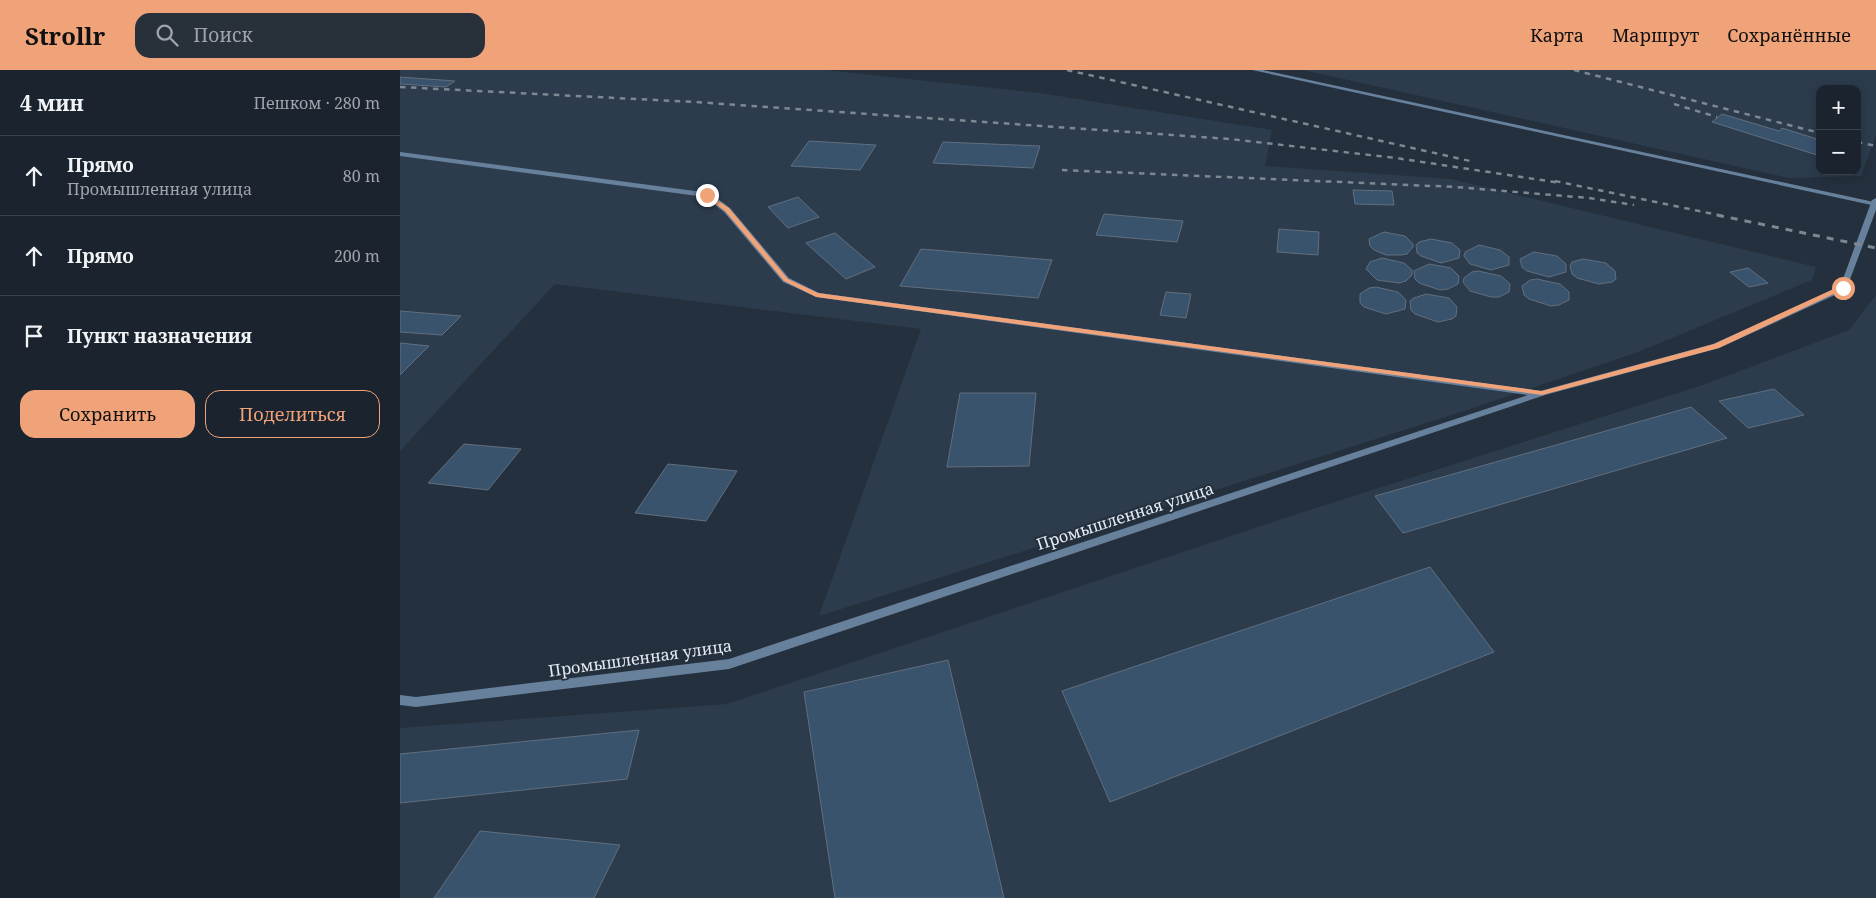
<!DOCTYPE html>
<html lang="ru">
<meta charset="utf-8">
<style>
:root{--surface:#1b242e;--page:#28303a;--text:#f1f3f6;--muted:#a0a4aa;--line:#39414a;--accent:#f0a279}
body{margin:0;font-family:"Noto Serif",serif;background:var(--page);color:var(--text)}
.controls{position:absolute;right:15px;top:15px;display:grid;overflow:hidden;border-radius:10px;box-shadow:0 2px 12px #0003}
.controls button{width:45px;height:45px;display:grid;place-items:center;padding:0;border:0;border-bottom:1px solid var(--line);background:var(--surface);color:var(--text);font:25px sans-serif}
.stop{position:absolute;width:15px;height:15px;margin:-11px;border:4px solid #f0a279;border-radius:50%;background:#fff}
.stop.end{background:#f0a279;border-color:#fff;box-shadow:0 1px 5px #0008}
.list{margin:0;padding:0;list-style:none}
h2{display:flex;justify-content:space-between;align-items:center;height:65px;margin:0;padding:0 20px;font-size:21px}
h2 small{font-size:16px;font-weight:400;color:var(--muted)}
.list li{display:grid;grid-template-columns:32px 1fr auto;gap:15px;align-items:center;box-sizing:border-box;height:80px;padding:0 20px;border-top:1px solid var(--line)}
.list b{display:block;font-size:19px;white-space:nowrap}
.list p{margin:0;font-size:16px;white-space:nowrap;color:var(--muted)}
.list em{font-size:16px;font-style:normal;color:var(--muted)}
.actions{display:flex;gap:10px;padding:15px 20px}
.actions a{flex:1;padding:11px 0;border:1px solid var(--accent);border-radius:15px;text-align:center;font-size:18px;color:var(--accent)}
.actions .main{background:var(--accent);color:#111}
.icon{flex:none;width:28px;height:28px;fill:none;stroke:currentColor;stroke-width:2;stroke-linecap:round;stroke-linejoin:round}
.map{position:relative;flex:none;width:1476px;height:828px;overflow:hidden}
header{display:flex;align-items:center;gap:30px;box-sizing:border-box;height:70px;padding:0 25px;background:var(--accent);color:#111}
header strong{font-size:24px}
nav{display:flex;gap:28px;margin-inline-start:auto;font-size:18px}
.search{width:350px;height:45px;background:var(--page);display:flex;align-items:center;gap:12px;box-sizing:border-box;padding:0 18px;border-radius:15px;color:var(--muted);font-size:19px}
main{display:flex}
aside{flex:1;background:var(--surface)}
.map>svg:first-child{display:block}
.built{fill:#2c3c4d;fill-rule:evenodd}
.building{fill:#3a536d;stroke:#616f7e}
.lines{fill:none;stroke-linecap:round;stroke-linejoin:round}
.lane{fill:#67809b;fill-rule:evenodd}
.street{fill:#67809b;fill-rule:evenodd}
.rail-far1{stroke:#7e8893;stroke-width:2.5;stroke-dasharray:5.5 5.5;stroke-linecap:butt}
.rail{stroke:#7e8893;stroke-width:3;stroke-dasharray:7 7;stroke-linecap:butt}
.route{fill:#f0a279}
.labels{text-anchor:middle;stroke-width:4;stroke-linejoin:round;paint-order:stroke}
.street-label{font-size:16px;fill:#e4ebf4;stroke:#24303d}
</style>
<header>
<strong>Strollr</strong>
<div class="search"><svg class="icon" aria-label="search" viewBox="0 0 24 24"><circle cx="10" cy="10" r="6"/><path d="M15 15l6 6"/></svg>Поиск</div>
<nav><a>Карта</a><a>Маршрут</a><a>Сохранённые</a></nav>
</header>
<main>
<aside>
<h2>4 мин<small>Пешком · 280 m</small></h2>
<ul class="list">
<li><svg class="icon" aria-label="ahead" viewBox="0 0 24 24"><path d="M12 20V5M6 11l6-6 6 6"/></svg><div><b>Прямо</b><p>Промышленная улица</p></div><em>80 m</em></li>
<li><svg class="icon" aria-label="ahead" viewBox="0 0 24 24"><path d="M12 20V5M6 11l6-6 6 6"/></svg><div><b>Прямо</b></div><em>200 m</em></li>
<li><svg class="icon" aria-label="arrive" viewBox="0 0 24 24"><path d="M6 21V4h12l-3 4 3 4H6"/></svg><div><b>Пункт назначения</b></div></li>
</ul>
<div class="actions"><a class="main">Сохранить</a><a>Поделиться</a></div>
</aside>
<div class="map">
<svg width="1476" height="828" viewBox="0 0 1476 828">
<rect width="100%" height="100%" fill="#24303d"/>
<g class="built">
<path d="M0,0H425L640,23L872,60L865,96L1051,109L1416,197L1412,210L1238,282L1064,341L419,546L521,259L155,214L0,381Z"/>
<path d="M903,0H1476V65L1461,106L1389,108ZM1420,19H1457V101H1420Z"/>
<path d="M1476,225V828H0V658L327,634L897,444L1303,315L1449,260Z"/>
</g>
<g class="building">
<path d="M0,7L55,11L46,17L0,14Z"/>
<path d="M1322,44L1379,61L1382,58L1420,70V86L1312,52Z"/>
<path d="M409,71L476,75L460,100L391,96Z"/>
<path d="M543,72L640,76L633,98L533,93Z"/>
<path d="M953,120L992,121L994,135L955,134Z"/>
<path d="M398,127L419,147L388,158L368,137Z"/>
<path d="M704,144L783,151L777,172L696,165Z"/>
<path d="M879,159L919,162L918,185L877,182Z"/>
<path d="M984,162L1005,166L1013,174V177L1007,184L1001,185H986L974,180L970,176L969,169Z"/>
<path d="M435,163L475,197L446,209L406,173Z"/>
<path d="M1031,169L1052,173L1060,180L1059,188L1041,193L1021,186L1017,183L1016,175L1019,172Z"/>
<path d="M1079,175L1100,180L1109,187V195L1091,200L1070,194L1064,186L1065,182Z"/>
<path d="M521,179L652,190L638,228L500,216Z"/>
<path d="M1134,182L1157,186L1166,194V202L1149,207L1127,201L1122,197L1120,189Z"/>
<path d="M982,188L1004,193L1012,200V205L1006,211L999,213L977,210L966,199L970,192Z"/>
<path d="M1183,189L1206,193L1215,201L1216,209L1212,212L1199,214L1177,208L1172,204L1170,196L1172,192Z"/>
<path d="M1029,194L1051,198L1059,206L1058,214L1048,219L1040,220L1019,213L1015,209L1014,201Z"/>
<path d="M1348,198L1368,213L1349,217L1330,202Z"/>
<path d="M1078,201L1101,206L1110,214L1109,222L1099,227H1091L1070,221L1063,212L1064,208L1072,202Z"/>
<path d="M1137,209L1160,214L1169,222V230L1159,235L1151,236L1129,229L1124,225L1122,216L1130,210Z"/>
<path d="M976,217L998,222L1006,230L1005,239L986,244L964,237L960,233V224L969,218Z"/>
<path d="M766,222L791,224L786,248L760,245Z"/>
<path d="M1026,224L1049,228L1057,237L1056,246L1052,249L1038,252L1015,244L1011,240L1010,231L1014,228Z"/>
<path d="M0,241L61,246L42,265L0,262Z"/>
<path d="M0,273L29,276L0,305Z"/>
<path d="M1374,319L1404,345L1348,358L1319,331Z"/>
<path d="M560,323H636L629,396L547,397Z"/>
<path d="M1291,337L1327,368L1003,463L975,426Z"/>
<path d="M64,374L121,379L88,420L28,413Z"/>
<path d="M268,394L337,401L306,451L235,443Z"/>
<path d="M1030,497L1094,582L710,732L662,621Z"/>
<path d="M548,590L604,828H435L404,622Z"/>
<path d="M239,660L227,709L0,733V684Z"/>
<path d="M80,761L220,775L194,828H34Z"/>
</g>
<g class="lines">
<path class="lane" d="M852,0H863L1474,132H1476V136Z"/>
<path class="street" d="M0,82L310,123L330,138L389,208L419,223L1140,321L1313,274L1440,217L1472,130L1476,128V140L1446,220L1319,278L1145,325L329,599L16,637L0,635V625L16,627L329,589L1128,325L417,227L383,212L324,142L305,127L0,86Z"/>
<g class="rail-far1">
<path d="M667,0L1070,91"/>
<path d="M1174,0L1420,63"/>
<path d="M0,17L295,32L830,69L996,88L1161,113"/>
<path d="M1274,34L1317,47"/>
<path d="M1457,72L1476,76"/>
<path d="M662,100L1056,117L1189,128L1234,135"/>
<path d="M1155,111L1323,146"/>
</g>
<path class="rail" d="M1317,145L1476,178"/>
</g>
<path class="route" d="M307,123L329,138L388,209L418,223L1142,321L1314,274L1440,216L1446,218L1319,278L1142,325L416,227L384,211L325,141L305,126Z"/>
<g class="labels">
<g class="street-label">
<text transform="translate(725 446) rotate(-18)" y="6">Промышленная улица</text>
<text transform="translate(240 588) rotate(-8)" y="6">Промышленная улица</text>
</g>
</g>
</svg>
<div class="controls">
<button>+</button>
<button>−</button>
</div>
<div class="stop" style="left:1443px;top:218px"></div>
<div class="stop end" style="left:307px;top:125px"></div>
</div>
</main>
